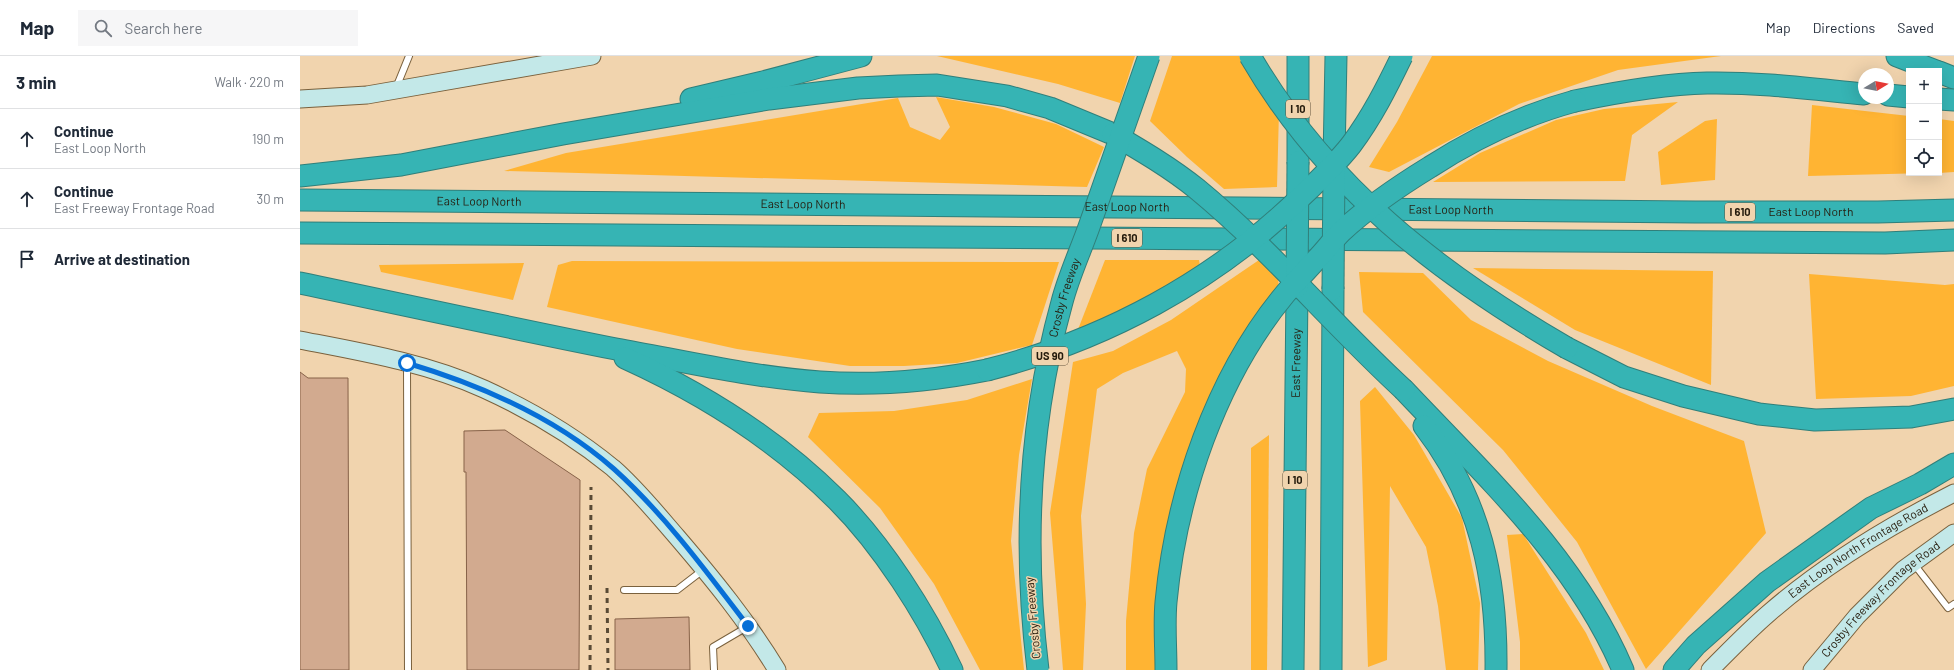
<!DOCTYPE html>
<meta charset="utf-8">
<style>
:root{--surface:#fff;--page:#f6f6f7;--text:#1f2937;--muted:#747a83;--line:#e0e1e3}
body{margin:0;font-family:Barlow,sans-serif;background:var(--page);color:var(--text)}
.controls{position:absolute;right:12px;top:12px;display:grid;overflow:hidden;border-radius:0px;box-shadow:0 4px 16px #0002}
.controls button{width:36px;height:36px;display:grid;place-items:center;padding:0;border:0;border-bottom:1px solid var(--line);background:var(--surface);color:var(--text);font:20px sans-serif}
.compass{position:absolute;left:1558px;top:12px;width:36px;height:36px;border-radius:50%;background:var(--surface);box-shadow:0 4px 16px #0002;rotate:80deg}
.stop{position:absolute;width:12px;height:12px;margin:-9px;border:3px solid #076fd7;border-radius:50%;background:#fff}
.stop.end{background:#076fd7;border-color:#fff;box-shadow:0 1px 4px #0008}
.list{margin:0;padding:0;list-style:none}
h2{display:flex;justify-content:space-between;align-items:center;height:52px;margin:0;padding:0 16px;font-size:17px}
h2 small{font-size:13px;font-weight:400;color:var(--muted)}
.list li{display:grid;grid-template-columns:26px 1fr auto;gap:12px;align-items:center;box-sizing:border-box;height:60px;padding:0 16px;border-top:1px solid var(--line)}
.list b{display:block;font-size:15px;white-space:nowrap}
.list p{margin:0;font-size:13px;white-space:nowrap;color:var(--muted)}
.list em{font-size:13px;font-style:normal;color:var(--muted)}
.icon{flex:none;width:22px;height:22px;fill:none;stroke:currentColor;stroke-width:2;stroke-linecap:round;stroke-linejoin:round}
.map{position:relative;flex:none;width:1654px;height:614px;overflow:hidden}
header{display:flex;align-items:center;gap:24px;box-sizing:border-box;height:56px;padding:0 20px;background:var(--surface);border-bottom:1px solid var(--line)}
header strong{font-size:19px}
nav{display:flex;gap:22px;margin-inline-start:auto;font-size:14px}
.search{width:280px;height:36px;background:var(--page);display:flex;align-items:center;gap:10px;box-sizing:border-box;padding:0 14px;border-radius:0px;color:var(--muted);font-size:15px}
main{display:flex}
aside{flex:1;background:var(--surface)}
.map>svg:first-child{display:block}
.green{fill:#ffb433}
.building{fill:#d2aa8f;stroke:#876249}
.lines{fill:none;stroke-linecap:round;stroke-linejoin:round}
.lane-casing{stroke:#7a613d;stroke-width:8}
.secondary-casing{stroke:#7a613d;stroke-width:19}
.highway-casing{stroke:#307f7a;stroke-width:23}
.lane{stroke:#fff;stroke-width:6}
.secondary{stroke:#c3e8e8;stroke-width:17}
.highway{stroke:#36b4b4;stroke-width:21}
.rail{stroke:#594a35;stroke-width:3;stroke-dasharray:5 5;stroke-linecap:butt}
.highway-bridge-casing{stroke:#307f7a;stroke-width:23;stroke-linecap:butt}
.highway-bridge{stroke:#36b4b4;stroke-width:21}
.route{stroke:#076fd7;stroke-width:5}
.labels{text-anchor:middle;stroke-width:3;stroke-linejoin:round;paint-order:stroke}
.shield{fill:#f1d4ae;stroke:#63533d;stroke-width:1}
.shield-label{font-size:11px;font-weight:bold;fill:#261c0d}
.street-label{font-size:12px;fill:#261c0d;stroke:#f1d4ae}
</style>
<header>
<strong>Map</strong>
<div class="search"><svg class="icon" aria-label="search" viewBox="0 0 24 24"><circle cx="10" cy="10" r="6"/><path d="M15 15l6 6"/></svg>Search here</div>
<nav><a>Map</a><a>Directions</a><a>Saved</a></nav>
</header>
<main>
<aside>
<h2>3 min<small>Walk · 220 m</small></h2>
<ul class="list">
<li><svg class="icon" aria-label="ahead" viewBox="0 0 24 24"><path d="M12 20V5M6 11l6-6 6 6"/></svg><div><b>Continue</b><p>East Loop North</p></div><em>190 m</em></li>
<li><svg class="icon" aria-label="ahead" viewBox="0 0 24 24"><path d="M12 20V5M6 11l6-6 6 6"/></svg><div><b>Continue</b><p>East Freeway Frontage Road</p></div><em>30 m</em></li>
<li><svg class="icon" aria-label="arrive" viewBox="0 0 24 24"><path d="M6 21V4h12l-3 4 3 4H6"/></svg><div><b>Arrive at destination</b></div></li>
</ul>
</aside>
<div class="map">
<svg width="1654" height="614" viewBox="0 0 1654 614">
<rect width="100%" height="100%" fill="#f1d4ae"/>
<g class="green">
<path d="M637,0H835L820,47L758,28Z"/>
<path d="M872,0H939L959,32L979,55L977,131L924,133L887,101L850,65Z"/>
<path d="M1132,0H1421L1318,14L1219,48L1089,116L1069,111L1097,66Z"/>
<path d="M636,41L694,51L756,68L804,91L787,131L204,115L266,97L598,42L610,71L640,84L650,71Z"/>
<path d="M1378,46L1332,79L1325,125L1133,126L1180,97L1256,64L1304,53Z"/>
<path d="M1512,49L1609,60V117H1628L1508,120Z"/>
<path d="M1417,63L1415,124L1361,129L1358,96L1405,65Z"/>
<path d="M1639,63L1654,65V116L1639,117Z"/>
<path d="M805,204H899L900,210L825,257L777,276Z"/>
<path d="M959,204L978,222L979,233L889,404L862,496L856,614H826V565L834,477L847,413L885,336L886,313L877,295L823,317L797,333L781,460L786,548L783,614H763L750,457L773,306L813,295L871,264Z"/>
<path d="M272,205L759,206L732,289L657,307L604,310H550L437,293L247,251L258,209Z"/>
<path d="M224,207L213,244L81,216L79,209Z"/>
<path d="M1173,212L1413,215L1411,329L1275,274Z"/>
<path d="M1059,216L1123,217L1171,264L1248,305L1352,350L1444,385L1466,477L1346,613L1277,486L1203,394L1063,256Z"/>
<path d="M1509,218L1645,229L1654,228V330L1611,340L1516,343Z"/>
<path d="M732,323L719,399L711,485L724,614H680L634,528L580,452L508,381L519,357L594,355L667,344Z"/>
<path d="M1075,331L1114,379L1162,462L1180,547L1178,614H1146L1138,550L1126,491L1090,430L1087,604L1068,611L1060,345Z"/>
<path d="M969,379L967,614H951V392Z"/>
<path d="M1223,478L1286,577L1304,614H1220V586L1207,479Z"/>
</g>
<g class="building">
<path d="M0,316L8,322H48L49,614H0Z"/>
<path d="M205,374L280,424L279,614H167L166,416H164V375Z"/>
<path d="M389,561L390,614H315V563Z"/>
</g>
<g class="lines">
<defs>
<g id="lane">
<path d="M96,32L109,0"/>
<path d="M107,309L108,614"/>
<path d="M1614,508L1648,552L1654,548"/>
<path d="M324,534H377L403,514"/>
<path d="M414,614L413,591L447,571"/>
</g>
<g id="secondary">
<path d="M0,43L67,39L292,0"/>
<path d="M0,284C62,296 127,307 184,333C230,354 274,380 313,412C336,432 357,458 377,481C413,523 448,566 477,614"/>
<path id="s1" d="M1410,614C1429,595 1448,575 1469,557C1524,509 1589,470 1654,437"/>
<path id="s2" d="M1512,614L1557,560L1603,514L1654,477"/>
</g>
<g id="highway">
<path d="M1597,0L1636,15"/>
<path d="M1639,16L1654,22"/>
<path d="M1588,39L1609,41"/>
<path d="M391,43L463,26L561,0"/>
<path d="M1639,43L1654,44"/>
<path d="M1275,45C1318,36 1362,28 1407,27C1459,26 1512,33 1564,38"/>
<path d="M1034,103L1036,0"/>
<path d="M998,106V0"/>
<path d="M0,120L101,109L263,78L469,43L558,32L599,30L637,29L707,40L750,52L813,78"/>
<path id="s3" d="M0,144L1395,156H1578L1654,154"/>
<path d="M0,177L1585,187L1654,184"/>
<path d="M0,227C105,249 210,272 316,293C383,305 451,321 520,326C576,330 632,325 687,314"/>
<path d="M1267,292L1324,321L1383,340L1459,358L1515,364L1611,361L1654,353"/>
<path d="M325,302C402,337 477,384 537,444C582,489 625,556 652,614"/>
<path d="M1104,334C1185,420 1276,503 1323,614"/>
<path d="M1124,370C1181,444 1197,523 1196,614"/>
<path id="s4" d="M993,614L997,234"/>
<path d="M1031,614L1033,233"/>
<path d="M1374,614L1396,589L1467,526L1571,452L1620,428L1654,408"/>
</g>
</defs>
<use href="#lane" class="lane-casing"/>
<use href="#secondary" class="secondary-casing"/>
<use href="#highway" class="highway-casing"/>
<use href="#lane" class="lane"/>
<use href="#secondary" class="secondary"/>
<use href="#highway" class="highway"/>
<g class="rail">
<path d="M307,532L308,614"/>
<path d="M290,614L291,431"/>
</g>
<defs>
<g id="highway-bridge">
<path d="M950,0C1026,131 1138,217 1267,292"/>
<path d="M813,78C842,95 871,112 897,133C971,194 1033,269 1104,334"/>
<path d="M997,231L998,106"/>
<path d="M1033,233L1034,108"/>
<path d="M687,314C805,284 913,226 1001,141C1018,125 1036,108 1051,89C1072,61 1087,31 1102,0"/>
<path id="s5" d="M738,614C723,491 729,365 762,246C769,219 781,194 790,168C810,112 829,56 849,0"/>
<path d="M866,614C866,591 864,568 866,546C876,439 916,321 985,238C995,226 1006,215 1016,204C1025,195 1032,185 1041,176C1068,151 1099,130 1130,111C1175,82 1223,59 1275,45"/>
</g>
</defs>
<use href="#highway-bridge" class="highway-bridge-casing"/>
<use href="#highway-bridge" class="highway-bridge"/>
</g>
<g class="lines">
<path class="route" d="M107,307C181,329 255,361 314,413C365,459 407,516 448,570"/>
</g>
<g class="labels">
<g class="shield">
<rect x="986" y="44" width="24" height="18" rx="3"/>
<rect x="1425" y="147" width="30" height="18" rx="3"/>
<rect x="812" y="173" width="30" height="18" rx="3"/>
<rect x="732" y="291" width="36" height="18" rx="3"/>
<rect x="983" y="415" width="24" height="18" rx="3"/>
</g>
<g class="shield-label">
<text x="998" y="57">I 10</text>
<text x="1440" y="160">I 610</text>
<text x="827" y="186">I 610</text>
<text x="750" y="304">US 90</text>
<text x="995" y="428">I 10</text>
</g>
<g class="street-label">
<text dy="4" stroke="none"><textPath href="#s3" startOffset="179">East Loop North</textPath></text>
<text dy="4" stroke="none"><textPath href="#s3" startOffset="503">East Loop North</textPath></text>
<text dy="4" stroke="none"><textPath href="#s3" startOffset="827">East Loop North</textPath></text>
<text dy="4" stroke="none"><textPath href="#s3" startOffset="1151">East Loop North</textPath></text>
<text dy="4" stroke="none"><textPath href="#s3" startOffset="1511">East Loop North</textPath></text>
<text dy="4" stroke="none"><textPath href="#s5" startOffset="376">Crosby Freeway</textPath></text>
<text dy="4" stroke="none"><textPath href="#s4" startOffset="307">East Freeway</textPath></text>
<text dy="4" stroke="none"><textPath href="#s1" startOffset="191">East Loop North Frontage Road</textPath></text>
<text dy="4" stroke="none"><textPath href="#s2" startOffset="99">Crosby Freeway Frontage Road</textPath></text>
<text transform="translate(733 562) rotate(-95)" y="4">Crosby Freeway</text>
</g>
</g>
</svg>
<div class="controls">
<button>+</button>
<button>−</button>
<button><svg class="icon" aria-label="locate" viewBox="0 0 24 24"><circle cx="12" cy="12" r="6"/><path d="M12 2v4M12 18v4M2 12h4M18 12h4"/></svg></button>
</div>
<svg class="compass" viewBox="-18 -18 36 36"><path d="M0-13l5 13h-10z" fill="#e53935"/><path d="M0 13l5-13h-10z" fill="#747a83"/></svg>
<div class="stop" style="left:107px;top:307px"></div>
<div class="stop end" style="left:448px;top:570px"></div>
</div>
</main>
